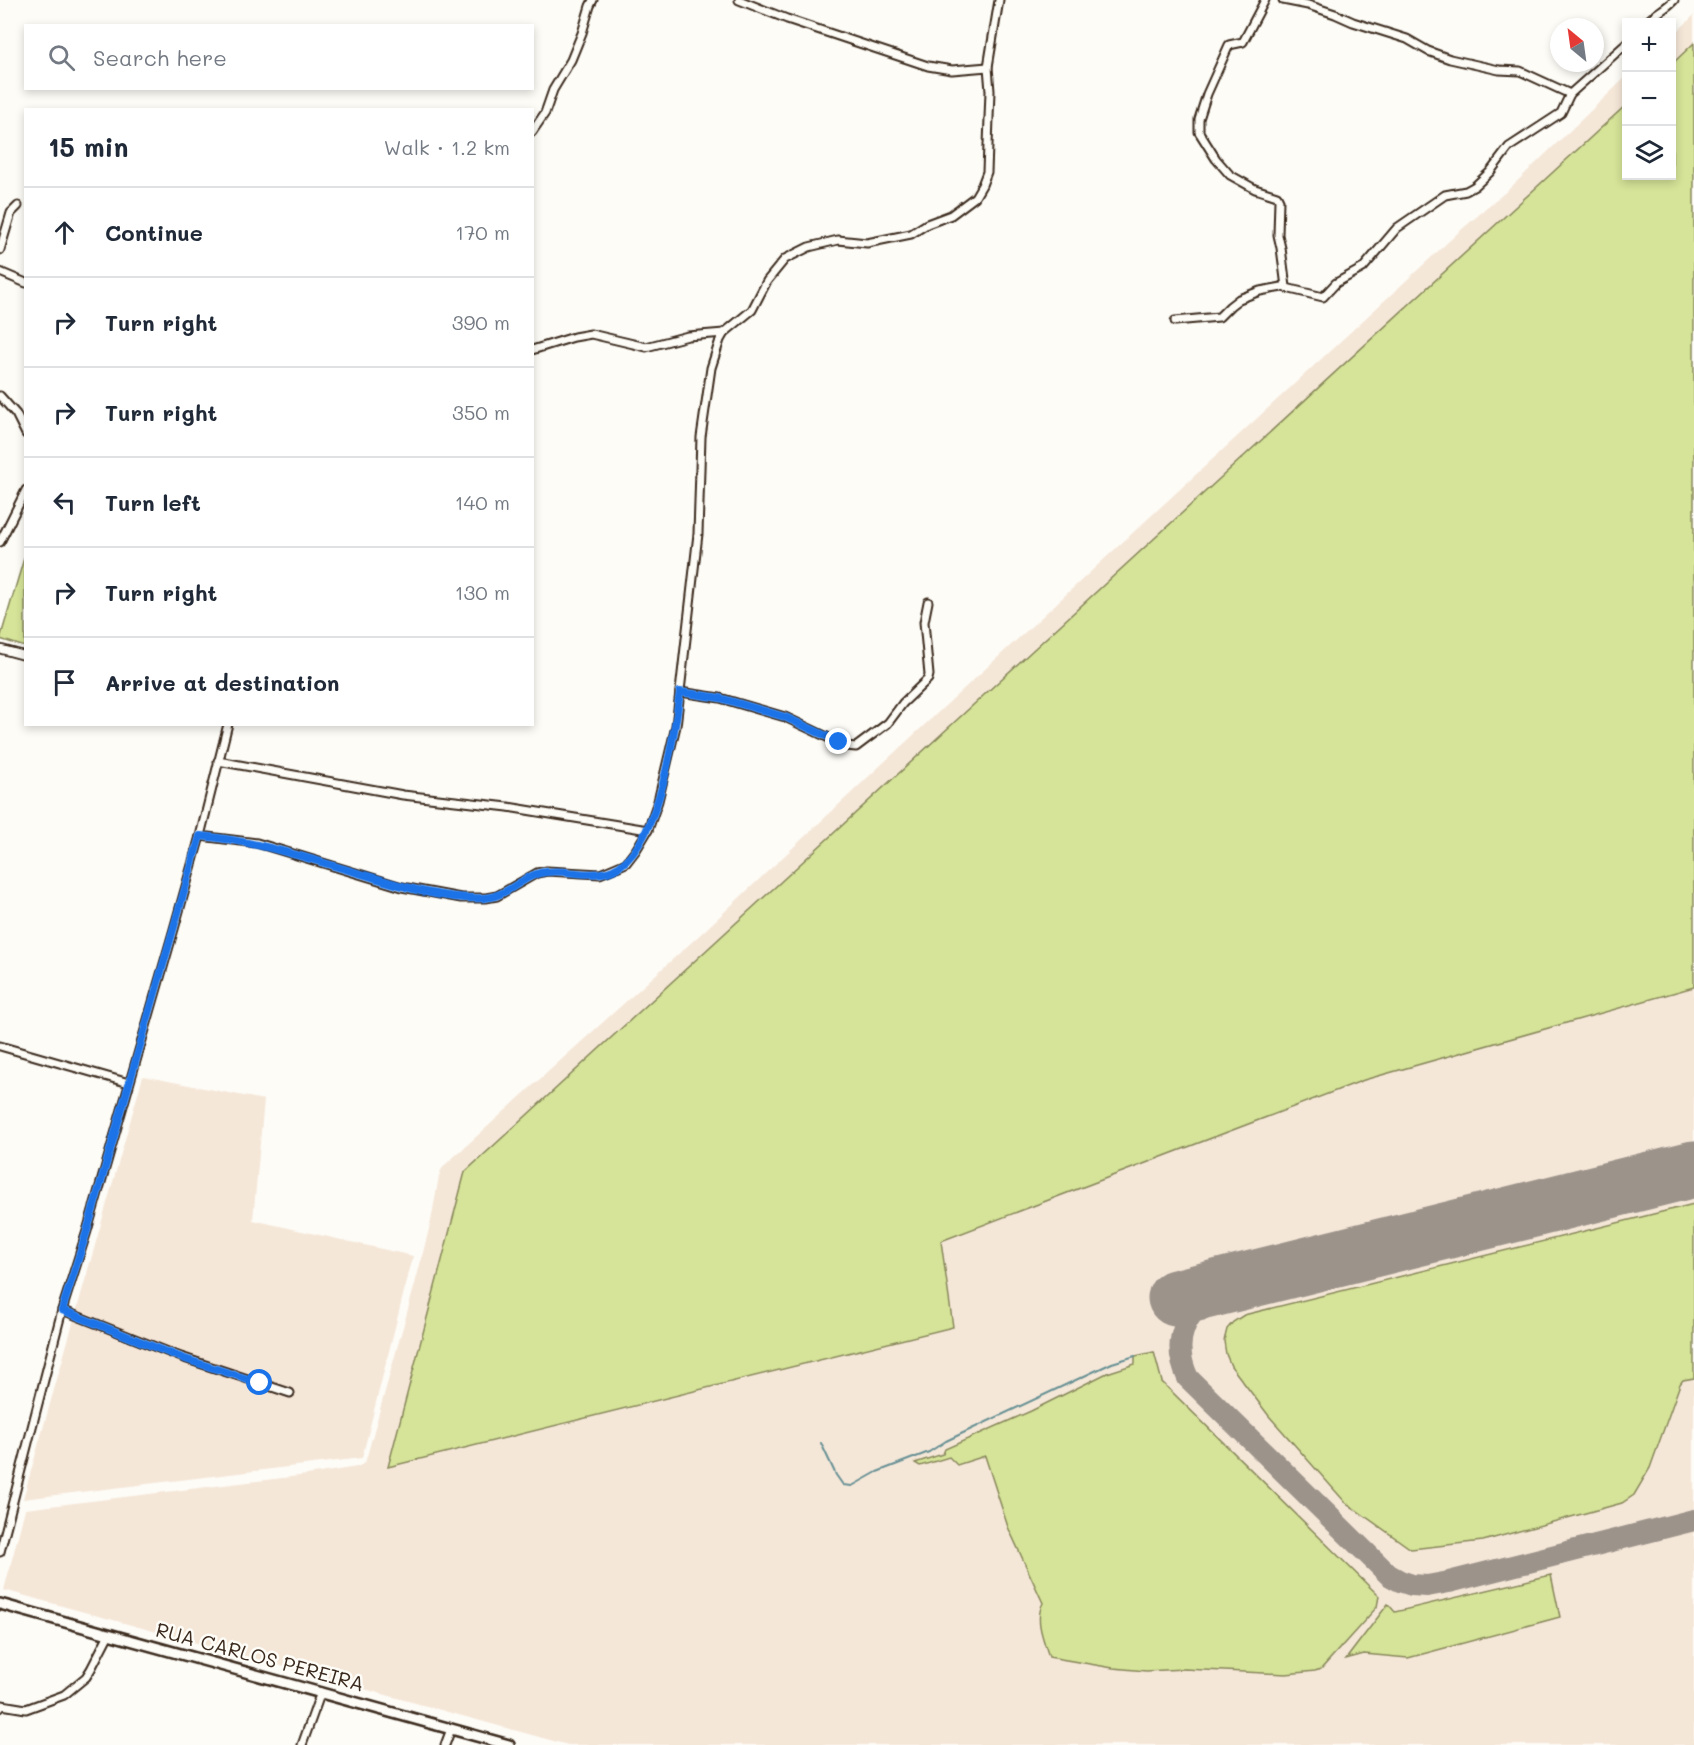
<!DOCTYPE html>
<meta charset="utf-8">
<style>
:root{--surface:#fff;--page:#f2f2f3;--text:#1f2937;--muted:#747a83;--line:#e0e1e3}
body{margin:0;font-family:Mali,sans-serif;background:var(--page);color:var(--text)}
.controls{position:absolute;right:18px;top:18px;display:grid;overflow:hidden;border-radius:0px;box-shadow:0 3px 9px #0003}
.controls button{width:54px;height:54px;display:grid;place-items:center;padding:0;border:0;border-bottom:2px solid var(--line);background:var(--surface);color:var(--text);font:30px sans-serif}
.compass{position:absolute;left:1550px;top:18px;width:54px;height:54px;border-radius:50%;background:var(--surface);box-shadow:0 3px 9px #0003;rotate:331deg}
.stop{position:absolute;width:18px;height:18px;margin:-14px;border:4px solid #1a73e8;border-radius:50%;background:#fff}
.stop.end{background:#1a73e8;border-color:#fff;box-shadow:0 2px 6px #0008}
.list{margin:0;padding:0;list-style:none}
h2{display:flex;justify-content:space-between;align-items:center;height:78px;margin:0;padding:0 24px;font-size:26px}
h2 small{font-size:20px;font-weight:400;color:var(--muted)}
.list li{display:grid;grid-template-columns:39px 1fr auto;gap:18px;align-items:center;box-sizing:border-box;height:90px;padding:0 24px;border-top:2px solid var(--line)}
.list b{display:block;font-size:22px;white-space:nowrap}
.list em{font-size:20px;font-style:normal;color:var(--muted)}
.icon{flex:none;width:33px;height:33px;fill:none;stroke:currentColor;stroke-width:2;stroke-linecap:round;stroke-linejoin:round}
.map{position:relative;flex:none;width:1694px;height:1745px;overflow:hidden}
.search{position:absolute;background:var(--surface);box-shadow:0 3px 9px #0003;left:24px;top:24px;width:510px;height:66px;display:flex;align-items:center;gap:15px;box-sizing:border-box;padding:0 21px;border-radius:0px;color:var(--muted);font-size:22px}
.panel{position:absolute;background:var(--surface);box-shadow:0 3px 9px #0003;left:24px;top:108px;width:510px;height:618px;border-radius:0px}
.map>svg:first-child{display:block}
.built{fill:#f5e7d8}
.green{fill:#d5e498;stroke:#88875b;stroke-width:1.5}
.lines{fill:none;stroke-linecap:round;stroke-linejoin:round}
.stream{stroke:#679094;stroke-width:2}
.taxiway{stroke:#9c938a;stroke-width:22}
.runway{stroke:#9c938a;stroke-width:57}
.minor-casing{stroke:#3b2a1e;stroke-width:11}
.secondary-casing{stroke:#3b2a1e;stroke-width:14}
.minor{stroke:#fdfcf7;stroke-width:7}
.secondary{stroke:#fdfcf7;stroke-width:9}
.route{stroke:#1a73e8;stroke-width:8}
.labels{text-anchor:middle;stroke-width:5;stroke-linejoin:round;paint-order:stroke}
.street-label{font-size:20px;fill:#3b2a1e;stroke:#fdfcf7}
</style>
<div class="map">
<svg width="1694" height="1745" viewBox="0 0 1694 1745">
<rect width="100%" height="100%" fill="#fdfcf7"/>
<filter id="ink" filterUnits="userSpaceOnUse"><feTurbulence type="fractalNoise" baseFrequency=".0167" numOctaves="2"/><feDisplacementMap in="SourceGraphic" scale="12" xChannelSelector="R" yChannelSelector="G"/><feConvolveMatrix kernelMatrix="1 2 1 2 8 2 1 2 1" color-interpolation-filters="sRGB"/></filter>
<g filter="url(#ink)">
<g class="built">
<path d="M1694,15V1745H568L4,1590L25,1509L307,1475L357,1467L365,1463L415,1284L431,1221L439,1176L441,1170L446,1164L704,931L881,765L1461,230L1509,189L1626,77V176H1672V37Z"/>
<path d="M143,1076L264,1100L253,1220L413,1256L362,1458L23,1499Z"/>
</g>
<g class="green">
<path d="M1694,43V987L1364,1080L941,1241L953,1327L388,1467L465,1172L1626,105V176H1672V64Z"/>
<path d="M25,555V647L0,639Z"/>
<path d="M1694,1204V1378L1683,1380L1680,1384L1650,1468L1634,1495L1622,1503L1483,1541L1411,1549L1345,1502L1269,1416L1231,1366L1226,1354L1224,1341L1227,1329L1233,1322L1244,1315Z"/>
<path d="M1154,1352L1162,1382L1379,1596L1377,1607L1321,1669L1315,1671L1286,1674L1184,1669L1146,1671L1113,1668L1049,1657C1044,1641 1034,1619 1043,1603L1008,1527L985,1456L957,1465L949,1457L920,1466L915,1463L943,1454L945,1449L1031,1411L1107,1373L1135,1364V1356Z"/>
<path d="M1551,1575L1560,1617L1408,1658L1364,1654L1346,1659L1388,1604L1395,1612Z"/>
</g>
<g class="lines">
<path class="stream" d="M821,1443L836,1475L843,1485L852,1486L877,1472L929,1452L946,1441L1112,1363L1135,1356"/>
<path class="taxiway" d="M1214,1289C1186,1315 1170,1340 1188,1378L1389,1575L1400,1581L1412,1585L1427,1586L1449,1582L1694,1520"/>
<path class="runway" d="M1176,1298L1694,1169"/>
<defs>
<g id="minor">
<path d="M739,0L787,19L928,66L952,70L988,67"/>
<path d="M1265,0L1243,42L1229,45L1207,94L1199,119V132L1216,159L1230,175L1255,189L1277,196L1279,200L1278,235L1281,248L1286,287"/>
<path d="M1283,0L1308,5L1335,14L1353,22L1407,39L1428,51L1450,59L1499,70L1520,71L1570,94"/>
<path d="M1647,22C1655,13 1666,9 1674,0"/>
<path d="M532,132L545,113L553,90L571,60L582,33L590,6L593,0"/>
<path d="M0,250L11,213L18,206"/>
<path d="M0,272L26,283"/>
<path d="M1175,321L1219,317L1230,306L1239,299L1260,291L1282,287L1323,297L1336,283L1363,268L1397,228L1445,195L1466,191L1475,186L1490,172L1509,147L1561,113L1570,94L1626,44"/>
<path d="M532,350L574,337L591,334L646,347L688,336L724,333"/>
<path d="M0,396L16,414L26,434"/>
<path d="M0,542L26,490"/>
<path d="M0,649L26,656"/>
<path d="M680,692L720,698L785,717L846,746L856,747L888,723L903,703L928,679L929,675L924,622L928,602"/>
<path d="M218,761L403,795L508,807L648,830"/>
<path d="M200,836L257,843L402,887L461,898H486L497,896L537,873L547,871L600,874L626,863L636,850L648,830L658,801L676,726L698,534L701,437L711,368L720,340L724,333L752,310L767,281L785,259L809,247L838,240L867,243L911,234L927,224L951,215L975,197L982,185L987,172L990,91L988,67L999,0"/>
<path d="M0,1046L129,1083"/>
<path d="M62,1310L181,1357L290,1393"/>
<path d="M0,1552L62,1310L87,1231L174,929L200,836L228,724"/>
<path d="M0,1708L2,1705L26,1709L64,1695L86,1677L91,1669L109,1634"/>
<path d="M302,1745L321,1692"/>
<path d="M445,1745L451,1729"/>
</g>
<path id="secondary" d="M0,1604L509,1745"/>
</defs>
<use href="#minor" class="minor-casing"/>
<use href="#secondary" class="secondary-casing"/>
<use href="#minor" class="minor"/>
<use href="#secondary" class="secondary"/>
</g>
</g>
<g class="lines" filter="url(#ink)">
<path class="route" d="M260,1383L182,1358L62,1310L87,1231L200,836C259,841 312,860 368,876C405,887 445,900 484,898C508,897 523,874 546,872C569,869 591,879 613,870C658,850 674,736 680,692L720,698L785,717L839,742"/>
</g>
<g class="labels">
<g class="street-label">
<text transform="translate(260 1657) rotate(15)" y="7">RUA CARLOS PEREIRA</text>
</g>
</g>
</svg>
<div class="controls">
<button>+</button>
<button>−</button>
<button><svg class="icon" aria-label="layers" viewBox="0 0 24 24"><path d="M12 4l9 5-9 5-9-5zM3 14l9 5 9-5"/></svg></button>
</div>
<svg class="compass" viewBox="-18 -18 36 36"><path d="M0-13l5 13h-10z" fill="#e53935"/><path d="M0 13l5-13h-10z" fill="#747a83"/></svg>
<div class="stop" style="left:260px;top:1383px"></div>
<div class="stop end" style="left:839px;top:742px"></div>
<div class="search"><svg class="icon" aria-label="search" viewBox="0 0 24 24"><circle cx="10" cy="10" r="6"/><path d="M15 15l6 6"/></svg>Search here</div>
<section class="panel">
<h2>15 min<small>Walk · 1.2 km</small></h2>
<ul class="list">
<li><svg class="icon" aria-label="ahead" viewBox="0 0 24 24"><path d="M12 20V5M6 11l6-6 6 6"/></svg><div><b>Continue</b></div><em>170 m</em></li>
<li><svg class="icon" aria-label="right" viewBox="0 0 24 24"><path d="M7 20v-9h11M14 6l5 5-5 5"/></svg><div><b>Turn right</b></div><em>390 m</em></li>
<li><svg class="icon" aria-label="right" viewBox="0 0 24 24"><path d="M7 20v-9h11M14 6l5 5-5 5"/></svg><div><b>Turn right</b></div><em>350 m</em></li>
<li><svg class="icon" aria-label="left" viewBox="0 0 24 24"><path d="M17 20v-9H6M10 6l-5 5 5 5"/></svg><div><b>Turn left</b></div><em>140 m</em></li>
<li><svg class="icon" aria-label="right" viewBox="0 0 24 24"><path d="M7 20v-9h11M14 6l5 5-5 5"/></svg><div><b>Turn right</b></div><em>130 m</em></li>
<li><svg class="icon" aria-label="arrive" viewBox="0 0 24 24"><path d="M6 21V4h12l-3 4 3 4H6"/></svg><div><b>Arrive at destination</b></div></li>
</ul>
</section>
</div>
